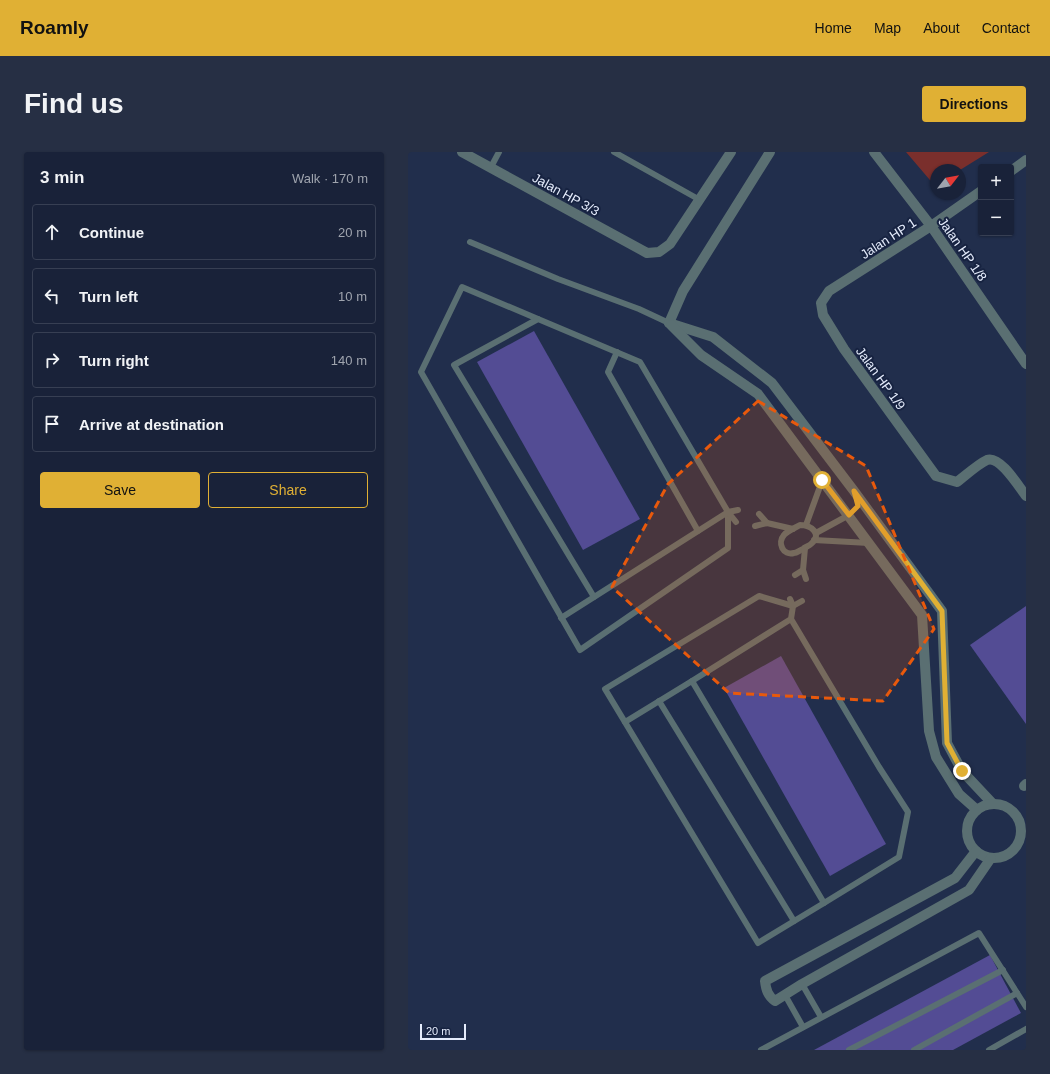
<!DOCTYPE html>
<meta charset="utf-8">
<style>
:root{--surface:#192239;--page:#262f44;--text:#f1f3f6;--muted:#9fa4ae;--line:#373f53;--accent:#e0b034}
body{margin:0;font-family:Arial,sans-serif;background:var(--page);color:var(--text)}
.controls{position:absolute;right:12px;top:12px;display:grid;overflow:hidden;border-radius:4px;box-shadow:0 1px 3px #0004}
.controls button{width:36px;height:36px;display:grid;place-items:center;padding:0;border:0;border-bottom:1px solid var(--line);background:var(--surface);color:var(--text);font:20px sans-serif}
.compass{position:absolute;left:522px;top:12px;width:36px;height:36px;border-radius:50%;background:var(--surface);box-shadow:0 1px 3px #0004;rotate:59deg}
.scale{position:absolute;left:12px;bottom:10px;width:46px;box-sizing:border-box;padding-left:4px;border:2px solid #e5ecfc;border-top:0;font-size:11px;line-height:14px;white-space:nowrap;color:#e5ecfc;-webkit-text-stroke:3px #172341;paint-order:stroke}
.stop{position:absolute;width:12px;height:12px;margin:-9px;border:3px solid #e0b034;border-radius:50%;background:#fff}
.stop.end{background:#e0b034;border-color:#fff;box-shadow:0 1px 4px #0008}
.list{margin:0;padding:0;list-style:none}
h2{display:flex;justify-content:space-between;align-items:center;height:52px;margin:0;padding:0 16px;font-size:17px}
h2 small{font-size:13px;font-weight:400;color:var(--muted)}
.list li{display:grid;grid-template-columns:26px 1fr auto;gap:12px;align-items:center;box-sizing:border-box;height:56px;margin:0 8px 8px;padding:0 8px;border:1px solid var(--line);border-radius:4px}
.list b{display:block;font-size:15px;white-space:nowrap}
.list em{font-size:13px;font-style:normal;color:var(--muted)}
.actions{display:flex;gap:8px;padding:12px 16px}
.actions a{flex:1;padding:9px 0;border:1px solid var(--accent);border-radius:4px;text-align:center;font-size:14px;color:var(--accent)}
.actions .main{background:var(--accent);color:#111}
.icon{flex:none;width:22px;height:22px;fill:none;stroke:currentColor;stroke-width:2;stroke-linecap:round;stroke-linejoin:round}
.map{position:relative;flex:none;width:618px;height:898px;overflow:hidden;border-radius:4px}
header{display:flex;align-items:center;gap:24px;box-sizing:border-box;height:56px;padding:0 20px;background:var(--accent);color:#111}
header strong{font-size:19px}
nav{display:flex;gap:22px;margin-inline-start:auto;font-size:14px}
.intro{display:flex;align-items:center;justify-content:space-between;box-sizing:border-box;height:96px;padding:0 24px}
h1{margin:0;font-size:28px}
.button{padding:10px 18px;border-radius:4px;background:var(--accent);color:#111;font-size:14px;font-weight:700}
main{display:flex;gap:24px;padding:0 24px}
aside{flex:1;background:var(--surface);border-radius:4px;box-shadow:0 1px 3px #0004}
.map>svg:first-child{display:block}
.green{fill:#7a2f2c}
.building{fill:#534c94}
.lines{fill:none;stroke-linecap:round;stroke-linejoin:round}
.service{stroke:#5a6f72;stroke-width:6}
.minor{stroke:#5a6f72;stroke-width:10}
.route{stroke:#e0b034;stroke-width:5}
.marked{fill:#e8590c;fill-opacity:0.2;stroke:#e8590c;stroke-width:3;stroke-dasharray:8 5;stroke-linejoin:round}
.labels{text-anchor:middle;stroke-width:4;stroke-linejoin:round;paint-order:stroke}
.street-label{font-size:13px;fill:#e5ecfc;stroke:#172341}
</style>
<header>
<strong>Roamly</strong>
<nav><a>Home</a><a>Map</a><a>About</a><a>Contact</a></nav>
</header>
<div class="intro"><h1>Find us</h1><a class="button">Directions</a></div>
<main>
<aside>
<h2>3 min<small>Walk · 170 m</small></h2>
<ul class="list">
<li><svg class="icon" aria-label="ahead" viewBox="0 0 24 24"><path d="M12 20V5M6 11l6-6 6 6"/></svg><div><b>Continue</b></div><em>20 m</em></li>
<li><svg class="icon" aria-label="left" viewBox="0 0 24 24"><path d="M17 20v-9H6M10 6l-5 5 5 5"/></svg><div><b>Turn left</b></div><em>10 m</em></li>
<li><svg class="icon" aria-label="right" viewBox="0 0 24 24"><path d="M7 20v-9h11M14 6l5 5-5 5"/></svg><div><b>Turn right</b></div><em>140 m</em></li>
<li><svg class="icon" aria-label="arrive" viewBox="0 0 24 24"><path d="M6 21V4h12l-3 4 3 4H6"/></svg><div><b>Arrive at destination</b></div></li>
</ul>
<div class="actions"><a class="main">Save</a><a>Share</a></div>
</aside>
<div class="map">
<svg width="618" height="898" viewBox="0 0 618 898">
<rect width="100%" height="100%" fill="#212e4c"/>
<path class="green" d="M498,0H581L552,18H528V33L527,34Z"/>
<g class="building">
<path d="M126,179L232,367L175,398L69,210Z"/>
<path d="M618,454V572L562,493Z"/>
<path d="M373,504L478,692L422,724L316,536Z"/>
<path d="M582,803L613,861L545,898H406Z"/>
</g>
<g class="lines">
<g class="service">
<path d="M206,0L292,48"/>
<path d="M83,15L91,0"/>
<path d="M62,90L150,127L231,157L261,171"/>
<path d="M130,167L54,135L13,220L172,498L320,396V360"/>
<path d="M209,200L200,220L290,379"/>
<path d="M351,362L359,371"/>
<path d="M392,373C403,373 415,382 403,392C401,394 397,395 395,397C392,398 389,401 386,401C375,404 369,391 376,383C379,379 387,376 392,373Z"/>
<path d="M398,373L414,329"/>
<path d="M347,374L359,371L385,377"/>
<path d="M408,381L441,363"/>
<path d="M406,388L461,391"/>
<path d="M397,396L395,418L398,427"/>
<path d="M387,423L395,418"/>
<path d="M186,445L46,213L130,167L232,210L320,360L328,370"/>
<path d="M382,447L385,454L383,467L471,615L500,660L491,705L416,751L284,529L383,467"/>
<path d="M394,449L385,454L351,444L197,537L350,791L416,751"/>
<path d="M153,466L320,360L330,358"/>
<path d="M251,549L386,769"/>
<path d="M217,570L284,529"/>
<path d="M394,832L413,865"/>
<path d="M377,843L395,875"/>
<path d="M353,898L571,781L618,855"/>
<path d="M441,898L595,818"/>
<path d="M506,898L609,841"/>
<path d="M581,898L618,877"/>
</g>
<g class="minor">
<path d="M54,0L239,101L251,100L262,92L323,0"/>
<path d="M466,0L523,74L618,212"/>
<path d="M603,19L618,8"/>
<path d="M573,39L523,74L421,139L413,151L415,163L436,197L528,324L549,330C557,324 570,312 579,308C592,303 611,335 618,344"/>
<path d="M261,171L305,185L364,231L446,339L534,459L539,591L554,619L585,652"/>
<path d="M261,171L275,139L362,0"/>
<path d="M263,173L293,203L350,242L514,463L521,579L528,605L551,642L569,658"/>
<path d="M616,634L618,632"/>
<circle cx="586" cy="679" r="27"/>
<path d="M568,699L547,726L357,829C358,838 360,844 367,849L394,832L561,738L583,706"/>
</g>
</g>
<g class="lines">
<path class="route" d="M414,328L441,363L450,354L446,339L534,459L539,591L554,619"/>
</g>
<path class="marked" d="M350,249L458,314L526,477L475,549L321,541L204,435L260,332Z"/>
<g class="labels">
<g class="street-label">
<text transform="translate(158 42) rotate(29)" y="5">Jalan HP 3/3</text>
<text transform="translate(480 86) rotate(-33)" y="5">Jalan HP 1</text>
<text transform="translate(555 97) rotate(55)" y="5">Jalan HP 1/8</text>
<text transform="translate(473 226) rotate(54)" y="5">Jalan HP 1/9</text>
</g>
</g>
</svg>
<div class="controls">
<button>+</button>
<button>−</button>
</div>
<svg class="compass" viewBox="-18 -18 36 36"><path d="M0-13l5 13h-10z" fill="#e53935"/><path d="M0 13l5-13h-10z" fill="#9fa4ae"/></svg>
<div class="scale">20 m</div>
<div class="stop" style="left:414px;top:328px"></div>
<div class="stop end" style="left:554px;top:619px"></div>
</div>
</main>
